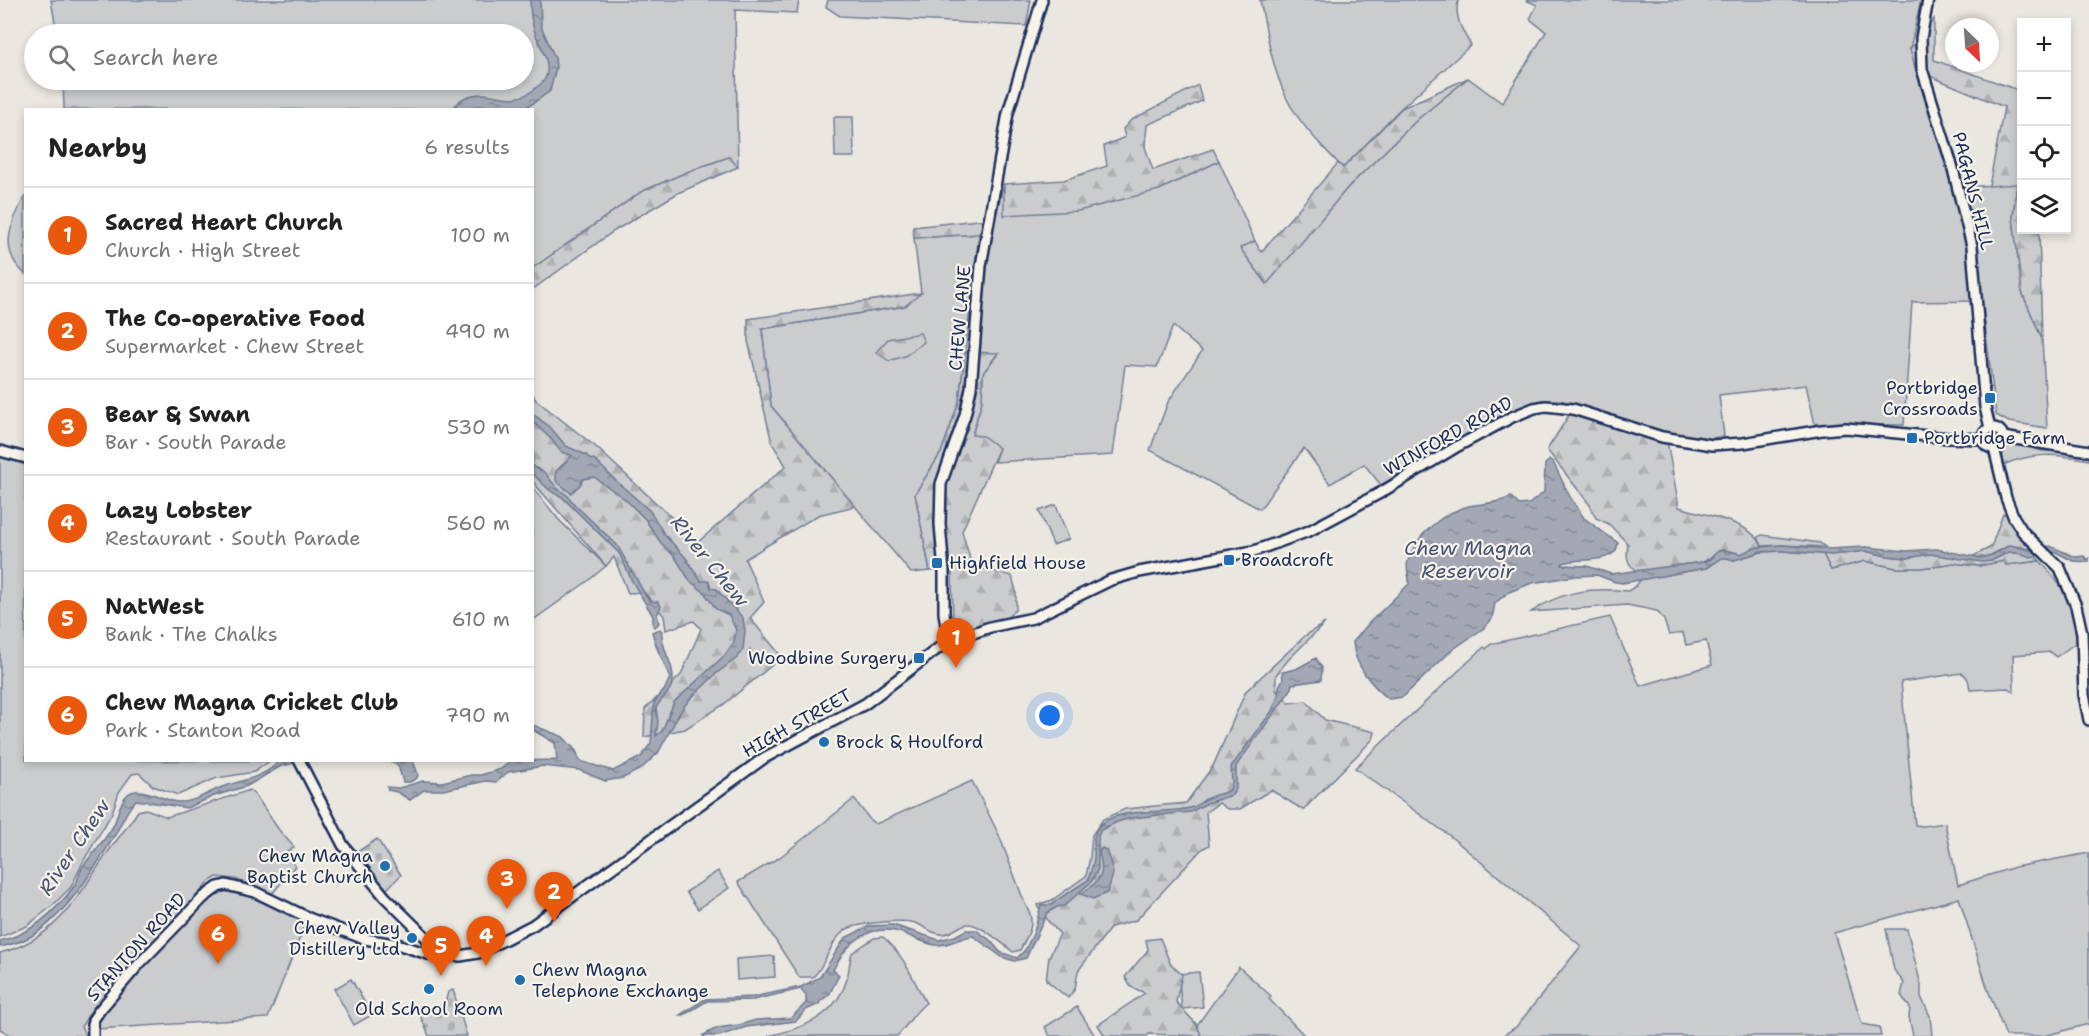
<!DOCTYPE html>
<meta charset="utf-8">
<style>
:root{--surface:#fff;--page:#f6f6f6;--text:#222;--muted:#767676;--line:#e0e0e0;--accent:#ea580c}
body{margin:0;font-family:"Shantell Sans",sans-serif;background:var(--page);color:var(--text)}
.controls{position:absolute;right:18px;top:18px;display:grid;overflow:hidden;border-radius:0px;box-shadow:0 3px 9px #0003}
.controls button{width:54px;height:54px;display:grid;place-items:center;padding:0;border:0;border-bottom:2px solid var(--line);background:var(--surface);color:var(--text);font:30px sans-serif}
.compass{position:absolute;left:1945px;top:18px;width:54px;height:54px;border-radius:50%;background:var(--surface);box-shadow:0 3px 9px #0003;rotate:155deg}
.you{position:absolute;left:1050px;top:716px;width:21px;height:21px;margin:-15px;border:4px solid #fff;border-radius:50%;background:#1a73e8;box-shadow:0 0 0 9px #1a73e833}
.badge{display:grid;place-items:center;width:39px;height:39px;border-radius:50%;background:var(--accent);color:#fff;font-size:20px;font-weight:700}
.pin{position:absolute;translate:-50% -50px;filter:drop-shadow(0 2px 3px #0008)}
.pin::after{content:'';position:absolute;top:32px;width:21px;height:18px;background:inherit;clip-path:polygon(0 0,100% 0,50% 100%)}
.list{margin:0;padding:0;list-style:none}
h2{display:flex;justify-content:space-between;align-items:center;height:78px;margin:0;padding:0 24px;font-size:26px}
h2 small{font-size:20px;font-weight:400;color:var(--muted)}
.list li{display:grid;grid-template-columns:39px 1fr auto;gap:18px;align-items:center;box-sizing:border-box;height:96px;padding:0 24px;border-top:2px solid var(--line)}
.list b{display:block;font-size:22px;white-space:nowrap}
.list p{margin:0;font-size:20px;white-space:nowrap;color:var(--muted)}
.list em{font-size:20px;font-style:normal;color:var(--muted)}
.icon{flex:none;width:33px;height:33px;fill:none;stroke:currentColor;stroke-width:2;stroke-linecap:round;stroke-linejoin:round}
.map{position:relative;flex:none;width:2089px;height:1036px;overflow:hidden}
.search{position:absolute;background:var(--surface);box-shadow:0 3px 9px #0003;left:24px;top:24px;width:510px;height:66px;display:flex;align-items:center;gap:15px;box-sizing:border-box;padding:0 21px;border-radius:33px;color:var(--muted);font-size:22px}
.panel{position:absolute;background:var(--surface);box-shadow:0 3px 9px #0003;left:24px;top:108px;width:510px;height:654px;border-radius:0px}
.map>svg:first-child{display:block}
.green{fill:#cbcccd;stroke:#737e96;stroke-width:1.5}
.forest{fill:url(#forest-firs);stroke:#737e96;stroke-width:1.5}
.cemetery{fill:url(#cemetery-stones);stroke:#737e96;stroke-width:1.5}
.water{fill:url(#water-ripples);stroke:#6d7892;stroke-width:1.5}
.lines{fill:none;stroke-linecap:round;stroke-linejoin:round}
.secondary-casing{stroke:#1b2f5e;stroke-width:14}
.secondary{stroke:#f7f3e8;stroke-width:9}
.poi-dot{fill:#1f6fb2;stroke:#f7f3e8;stroke-width:2}
.labels{text-anchor:middle;stroke-width:4.5;stroke-linejoin:round;paint-order:stroke}
.street-label{font-size:18px;fill:#1b2f5e;stroke:#f7f3e8}
.poi-label{font-size:18px;fill:#1b2f5e;stroke:#f7f3e8;text-anchor:start}
.water-label{font-size:20px;font-style:italic;fill:#445378;stroke:#f7f3e8}
</style>
<div class="map">
<svg width="2089" height="1036" viewBox="0 0 2089 1036">
<defs>
<pattern id="forest-firs" width="22" height="20" patternUnits="userSpaceOnUse" patternTransform="scale(1.5)"><rect width="22" height="20" fill="#cbcccd"/><path d="M5 1l3.5 6h-7zM16 11l3.5 6h-7z" fill="#aeb0b2"/></pattern>
<pattern id="cemetery-stones" width="16" height="16" patternUnits="userSpaceOnUse" patternTransform="scale(1.5)"><rect width="16" height="16" fill="#cbcccd"/><path d="M2 7V4a2 2 0 0 1 4 0v3zM10 15v-3a2 2 0 0 1 4 0v3z" fill="#aeb0b2"/></pattern>
<pattern id="water-ripples" width="26" height="14" patternUnits="userSpaceOnUse" patternTransform="scale(1.5)"><rect width="26" height="14" fill="#a3a8b4"/><path d="M2 4q2-2 4 0t4 0M15 11q2-2 4 0t4 0" fill="none" stroke="#848996"/></pattern>
</defs>
<rect width="100%" height="100%" fill="#eae7e0"/>
<filter id="ink" filterUnits="userSpaceOnUse"><feTurbulence type="fractalNoise" baseFrequency=".0167" numOctaves="2"/><feDisplacementMap in="SourceGraphic" scale="12" xChannelSelector="R" yChannelSelector="G"/><feConvolveMatrix kernelMatrix="1 2 1 2 8 2 1 2 1" color-interpolation-filters="sRGB"/></filter>
<g filter="url(#ink)">
<g class="green">
<path d="M51,0H799L797,13L735,10L738,167L728,157L687,172L641,192L533,268L532,110L64,109L63,80H524V34H57Z"/>
<path d="M828,0H1031L1026,26L840,16L826,7Z"/>
<path d="M1260,0H1459C1453,14 1463,33 1471,45L1399,110L1343,168C1323,147 1300,125 1287,99C1272,68 1267,34 1260,0Z"/>
<path d="M1526,0H1921L1910,49L1925,101L1954,188L2017,183L2013,217L2022,292L2042,339L2047,428L2009,422L1996,415L1982,301L1912,302L1904,425L1815,424L1806,385L1719,395L1724,436L1707,439L1665,433L1560,400H1541L1514,410L1485,424L1381,485L1364,464L1330,484L1304,448L1260,509L1150,450L1168,402L1202,351L1173,326L1157,367L1125,365L1113,455L994,462L999,448L972,435L982,401L983,373L998,354L980,353L987,249L1004,184L1005,215L1159,190L1219,161L1255,241L1241,249L1267,283L1348,187L1419,118L1468,78L1502,103L1546,32L1530,19L1537,5Z"/>
<path d="M834,117H853L854,157H835Z"/>
<path d="M25,196V274C0,252 8,228 25,196Z"/>
<path d="M979,234L959,402L941,453L915,494L930,571L911,573L771,406L762,329L905,306L921,293L914,238Z"/>
<path d="M2016,442L2026,443L2034,449L2043,451H2056L2089,456V460C2056,454 2035,452 2003,465C2000,453 2006,447 2016,442Z"/>
<path d="M0,456L25,464L26,760L270,761L254,772L217,778L178,795L153,786L139,773L132,774L119,792L112,813L84,860L71,887L52,906L27,926L0,937Z"/>
<path d="M532,487L559,520L606,566L588,581L533,620Z"/>
<path d="M1056,505L1069,539L1053,545L1039,511Z"/>
<path d="M1762,535L1820,543L1825,547L1782,545L1762,546L1758,537Z"/>
<path d="M1783,551L1823,554L1831,570L1865,561L1896,568H1922L1953,563L1979,566L2004,561L2006,565L2040,561C2066,589 2073,603 2077,642L2056,657L2051,652L2013,655L2014,692L2008,688L1970,690C1969,683 1969,677 1962,673L1901,682L1915,825L1923,826L1945,823L1958,885L2015,867L2089,853V1024L2044,1036H2006L1988,990L1959,898L1834,933L1862,1024L1879,1027L1881,1036H1502L1516,1027L1581,946L1450,836L1355,768L1484,647L1486,649L1491,644L1610,617L1640,686L1712,665L1706,641L1686,645L1683,633L1669,635L1664,620L1657,611L1627,605L1531,612C1562,591 1591,587 1628,591L1636,586L1641,579L1706,568L1721,558H1727L1734,560L1761,552Z"/>
<path d="M972,781L999,835L1025,904C1037,921 1029,934 1020,950L1013,952C1003,944 983,926 970,924C959,923 953,935 941,934C929,933 921,923 911,922C898,920 854,923 844,931C829,943 827,964 813,977H799L738,882L780,857L854,799L871,821L876,824Z"/>
<path d="M250,790L254,793L279,830L294,847L287,852L295,866L272,894L235,879L217,877L210,881L92,1009L81,1027L87,1036H12L0,1029V953C58,938 77,897 108,852C118,838 129,825 138,811L146,809L167,817Z"/>
<path d="M718,871L729,888L698,909L686,892Z"/>
<path d="M227,888L249,894L306,922L268,1018L97,1029L98,1020L106,1007L216,890Z"/>
<path d="M1886,929H1907L1921,985V997L1930,1016L1932,1036H1913L1909,1017L1910,1008L1901,995L1904,983L1894,970Z"/>
<path d="M883,937C903,953 914,981 926,1003C913,1013 908,1025 897,1036H768C801,1029 834,1018 846,982C849,973 849,963 852,953L874,938Z"/>
<path d="M774,956L775,977L737,980L736,959Z"/>
<path d="M1239,967L1271,996L1269,999L1305,1036H1201L1197,1025Z"/>
<path d="M1199,972L1203,1007L1182,1009L1178,974Z"/>
<path d="M351,979L372,1015L354,1025L334,989Z"/>
<path d="M1077,1007L1095,1036H1050L1045,1027Z"/>
</g>
<g class="forest">
<path d="M1934,19V60L2021,91L2022,230H2039L2042,339L2022,292L2013,217L2017,184L1989,186L2004,107L1930,76L1917,74L1910,49Z"/>
<path d="M1468,78L1419,118L1348,187L1267,284L1240,248L1255,241L1261,252L1338,163L1343,168L1402,108Z"/>
<path d="M1198,85L1202,101L1147,125L1145,147L1153,170L1213,149L1219,161L1159,190L1078,211L1004,215V184L1064,180L1107,166L1104,146L1125,137L1123,129L1131,120Z"/>
<path d="M729,157L738,167L678,193L614,231L533,289V268L641,192L687,172Z"/>
<path d="M988,219L979,234L914,238L913,227Z"/>
<path d="M921,293L905,306L762,329L771,406L855,506L818,515L745,559L764,602L750,618L782,657L723,705L685,729L644,737L645,709L681,675L701,629L694,621L666,630L664,616L644,592L628,593L614,557L606,566L533,482L532,392L535,399L596,447L698,542L786,466L772,443L748,341V319Z"/>
<path d="M920,333L924,342L905,356L889,361L876,352L888,339Z"/>
<path d="M965,352L998,353L983,373L982,401L972,435L983,436L999,448L962,531L972,566L1012,576L1016,591V609L988,636L970,639L955,630L953,624L952,570L930,571L915,494L941,453L959,402Z"/>
<path d="M1571,412L1667,441L1679,507C1704,515 1751,521 1762,546L1741,554L1730,551L1714,555L1710,559L1703,562L1639,571C1626,566 1626,556 1628,544L1609,524L1596,518L1590,505L1547,450Z"/>
<path d="M2003,514H2007L2017,531L2033,550L2010,545L1987,557H1972L1991,547Z"/>
<path d="M1865,551L1887,556L1907,558L1930,554L1991,561L2009,552L2035,556L2040,561L2006,565L2004,561L1979,566L1953,563L1922,568H1896L1865,561L1831,570L1823,554H1844Z"/>
<path d="M1325,623L1288,660L1276,675V690L1289,703L1306,701L1325,720L1375,732L1373,739L1303,810L1271,790L1240,809H1227L1219,803L1206,812L1209,845L1202,849L1136,920L1111,927L1078,971L1075,989L1068,998L1046,980L1049,957L1060,934L1047,920L1037,905L1052,900L1086,876L1090,857L1092,835L1103,819L1125,809L1186,803L1213,766L1246,691L1306,635Z"/>
<path d="M1160,938L1170,963L1182,975L1176,1002L1197,1025L1201,1036L1149,1034L1147,1036H1105L1098,1025L1145,993L1131,987L1125,977L1148,950L1146,940Z"/>
</g>
<g class="cemetery">
<path d="M377,839L401,875L386,890L354,854Z"/>
<path d="M453,990L467,1036H429L420,1015L445,1003L448,992Z"/>
</g>
<g class="water">
<path d="M530,0H540L541,26L555,58L556,67L550,91L532,104L524,108L510,109L476,106L468,109H452C456,105 460,99 466,97C493,86 511,111 537,87C542,83 547,79 547,72C549,59 539,45 535,32C531,22 530,11 530,0Z"/>
<path d="M533,414L550,427L566,446L586,455L591,460L594,459L615,480L650,511L664,534L686,558L701,581H709L711,588L716,589L743,618L745,631L743,649L737,658L717,673L690,699L682,709L658,753L641,769L623,778L605,781L579,770L543,766L508,772L496,782L486,781L443,790H424L410,800L397,792L388,790L387,787L399,788L423,781L442,782L471,775H481L501,769L511,761L557,760L555,743L533,730V725L563,737L576,751L580,761L613,771L641,757L651,743L654,703L665,689L670,677L657,648L652,632L660,629L662,631C660,650 677,666 672,684C670,693 660,699 656,708L658,722L656,736L662,731L674,702L725,655L734,642L736,630L729,615L716,609L704,592L690,581L675,557L661,543L645,519L626,500L594,477L583,479L580,485L571,493L556,481V471L571,457V455L561,452L552,440L533,422Z"/>
<path d="M1550,460L1553,462L1570,497L1584,518L1618,543L1616,551C1602,564 1580,557 1563,563L1562,565L1587,566L1611,574L1703,562L1710,559L1718,551L1724,550L1741,554L1753,548L1781,545L1829,549L1866,547L1906,551L1936,549L1981,558L1992,555L2010,545L2030,550L2050,546L2076,557L2084,556L2086,559L2089,558V562L2073,561L2056,552L2031,557L2022,554L2009,552L1991,561L1982,562L1930,554L1907,558L1887,556L1865,551L1832,555L1783,551L1761,552L1734,560L1727,558H1721L1706,568L1623,583L1615,582L1597,575L1576,576L1532,583L1509,592L1495,603L1492,619L1484,628L1452,650L1403,697L1389,699C1372,686 1354,665 1353,642L1369,623L1409,584C1410,575 1405,569 1408,561C1415,535 1444,512 1469,506C1483,503 1498,504 1511,497L1519,505L1529,504L1544,492L1545,464Z"/>
<path d="M532,466L544,472L557,488L567,495L576,506L617,545L646,596L650,601L658,602L661,606L657,615L659,623L655,627L653,626V616L632,581L619,553L561,496C550,493 541,482 533,474Z"/>
<path d="M1316,658L1322,668L1321,680L1292,684L1290,691L1236,766V789L1232,795L1207,803L1191,812L1131,818L1117,822L1101,830L1098,836V869L1091,882L1064,906L1057,907L1047,913L1026,958L1014,961L1002,957L973,936C960,937 949,946 936,945C926,944 914,938 905,934C871,921 847,942 833,970L839,975L829,995L821,1000L819,1004L806,1010L796,1021L746,1027L719,1036H702L717,1028L739,1025L756,1020L791,1018L806,1003V995L801,989L753,1000L707,1001L684,1015H680L705,999L753,997L801,987L820,977L845,938L869,926L893,925L939,940L955,936L966,930H976L990,940L1000,952L1017,958L1025,950L1034,932L1041,905H1052L1057,900L1088,880C1090,873 1093,866 1094,858C1095,849 1092,839 1096,831C1110,804 1168,816 1193,807C1198,806 1202,800 1208,798C1215,794 1223,794 1230,790L1232,783L1231,767L1272,711L1278,696L1279,686L1283,679L1282,672L1296,669Z"/>
<path d="M279,761H294L291,764L281,766L247,786L214,796L187,808L136,800C126,810 122,823 115,835C95,868 62,922 26,939C18,943 9,945 0,947V941C32,934 56,911 75,885C79,879 79,871 84,865C93,853 104,841 112,828C118,819 118,803 127,795C139,783 165,802 179,802C193,803 209,792 222,787C241,780 265,778 279,761Z"/>
<path d="M389,761H413L418,774L417,778L410,782H403L398,765Z"/>
<path d="M1102,848L1106,850C1114,874 1116,868 1107,893L1093,899L1081,894C1100,880 1106,877 1099,852Z"/>
</g>
<g class="lines">
<defs>
<g id="secondary">
<path d="M1928,0L1921,38L1922,69L1952,165L1972,246L1985,407L1990,428"/>
<circle cx="1993" cy="438" r="10"/>
<path d="M2003,437L2089,451"/>
<path d="M1994,448L2006,498L2014,518L2023,532L2060,568L2076,606L2082,633L2084,695L2089,720"/>
<path d="M0,451L26,458"/>
<path d="M951,641L947,632L944,613V572L940,524L941,484L965,415L971,388L981,266L1008,113L1042,0"/>
<path d="M299,760L343,845L385,897L444,955"/>
<path d="M93,1036V1020L99,1011L139,964L204,897L218,887L226,885L255,892L311,919L365,939L400,945L428,954L460,956L478,953L533,925L764,758L865,704L940,647L951,641L990,627L1033,618L1111,580L1139,572L1254,551L1309,531L1380,493L1458,446L1512,417L1534,408L1546,406L1573,409L1662,437L1712,445L1743,443L1822,430L1846,428L1948,438L1983,439"/>
</g>
</defs>
<use href="#secondary" class="secondary-casing"/>
<use href="#secondary" class="secondary"/>
</g>
</g>
<g class="poi-dot">
<rect x="1984" y="392" width="12" height="12" rx="3"/>
<rect x="1906" y="432" width="12" height="12" rx="3"/>
<rect x="1223" y="554" width="12" height="12" rx="3"/>
<rect x="931" y="557" width="12" height="12" rx="3"/>
<rect x="913" y="652" width="12" height="12" rx="3"/>
<circle cx="824" cy="742" r="6"/>
<circle cx="385" cy="866" r="6"/>
<circle cx="412" cy="938" r="6"/>
<circle cx="520" cy="980" r="6"/>
<circle cx="429" cy="989" r="6"/>
</g>
<g class="labels">
<g class="street-label">
<text transform="translate(1973 191) rotate(76)" y="6">PAGANS HILL</text>
<text transform="translate(960 318) rotate(-85)" y="6">CHEW LANE</text>
<text transform="translate(1448 436) rotate(-29)" y="6">WINFORD ROAD</text>
<text transform="translate(797 723) rotate(-29)" y="6">HIGH STREET</text>
<text transform="translate(136 947) rotate(-48)" y="6">STANTON ROAD</text>
</g>
<g class="poi-label">
<text x="1978" y="394" text-anchor="end">Portbridge<tspan x="1978" dy="21">Crossroads</tspan></text>
<text x="1924" y="444">Portbridge Farm</text>
<text x="1241" y="566">Broadcroft</text>
<text x="949" y="569">Highfield House</text>
<text x="907" y="664" text-anchor="end">Woodbine Surgery</text>
<text x="836" y="748">Brock &amp; Houlford</text>
<text x="373" y="862" text-anchor="end">Chew Magna<tspan x="373" dy="21">Baptist Church</tspan></text>
<text x="400" y="934" text-anchor="end">Chew Valley<tspan x="400" dy="21">Distillery Ltd</tspan></text>
<text x="532" y="976">Chew Magna<tspan x="532" dy="21">Telephone Exchange</tspan></text>
<text x="429" y="1015" text-anchor="middle">Old School Room</text>
</g>
<g class="water-label">
<text x="1468" y="555">Chew Magna<tspan x="1468" dy="23">Reservoir</tspan></text>
<text transform="translate(710 561) rotate(51)" y="7">River Chew</text>
<text transform="translate(74 847) rotate(-56)" y="7">River Chew</text>
</g>
</g>
</svg>
<div class="controls">
<button>+</button>
<button>−</button>
<button><svg class="icon" aria-label="locate" viewBox="0 0 24 24"><circle cx="12" cy="12" r="6"/><path d="M12 2v4M12 18v4M2 12h4M18 12h4"/></svg></button>
<button><svg class="icon" aria-label="layers" viewBox="0 0 24 24"><path d="M12 4l9 5-9 5-9-5zM3 14l9 5 9-5"/></svg></button>
</div>
<svg class="compass" viewBox="-18 -18 36 36"><path d="M0-13l5 13h-10z" fill="#e53935"/><path d="M0 13l5-13h-10z" fill="#767676"/></svg>
<div class="you"></div>
<div class="pin badge" style="left:956px;top:668px">1</div>
<div class="pin badge" style="left:554px;top:922px">2</div>
<div class="pin badge" style="left:507px;top:909px">3</div>
<div class="pin badge" style="left:486px;top:966px">4</div>
<div class="pin badge" style="left:441px;top:976px">5</div>
<div class="pin badge" style="left:218px;top:964px">6</div>
<div class="search"><svg class="icon" aria-label="search" viewBox="0 0 24 24"><circle cx="10" cy="10" r="6"/><path d="M15 15l6 6"/></svg>Search here</div>
<section class="panel">
<h2>Nearby<small>6 results</small></h2>
<ul class="list">
<li><span class="badge">1</span><div><b>Sacred Heart Church</b><p>Church · High Street</p></div><em>100 m</em></li>
<li><span class="badge">2</span><div><b>The Co-operative Food</b><p>Supermarket · Chew Street</p></div><em>490 m</em></li>
<li><span class="badge">3</span><div><b>Bear &amp; Swan</b><p>Bar · South Parade</p></div><em>530 m</em></li>
<li><span class="badge">4</span><div><b>Lazy Lobster</b><p>Restaurant · South Parade</p></div><em>560 m</em></li>
<li><span class="badge">5</span><div><b>NatWest</b><p>Bank · The Chalks</p></div><em>610 m</em></li>
<li><span class="badge">6</span><div><b>Chew Magna Cricket Club</b><p>Park · Stanton Road</p></div><em>790 m</em></li>
</ul>
</section>
</div>
